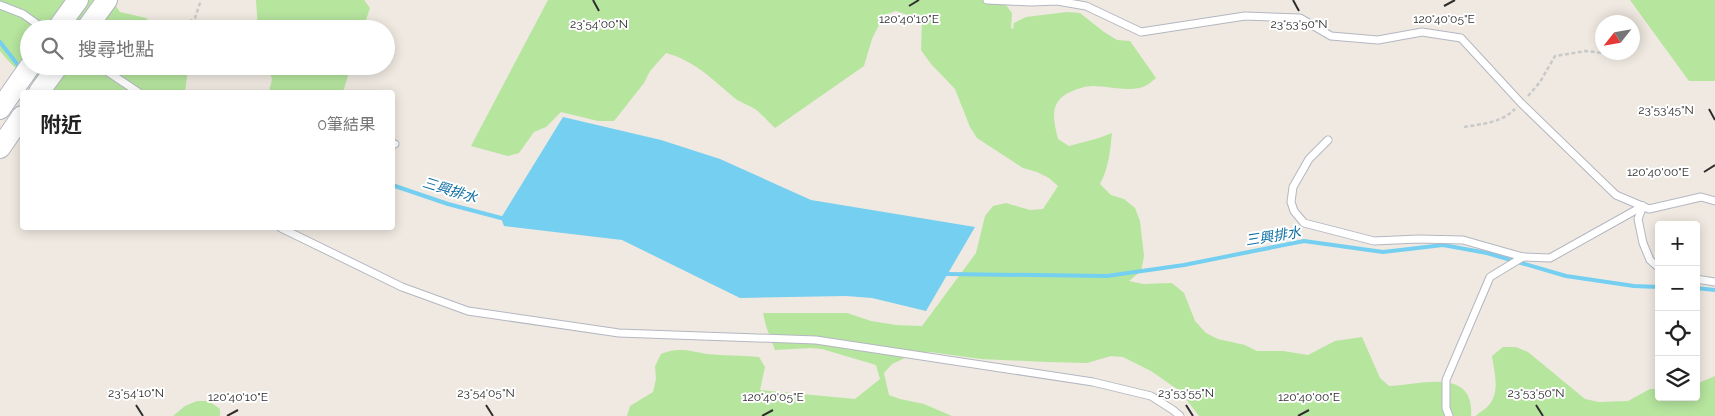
<!DOCTYPE html>
<html lang="zh-TW">
<meta charset="utf-8">
<style>
:root{--surface:#fff;--page:#f2f2f2;--text:#222;--muted:#767676;--line:#e0e0e0}
body{margin:0;font-family:Raleway,"Noto Sans TC",sans-serif;background:var(--page);color:var(--text)}
.controls{position:absolute;right:15px;bottom:15px;display:grid;overflow:hidden;border-radius:5px;box-shadow:0 2px 12px #0003}
.controls button{width:45px;height:45px;display:grid;place-items:center;padding:0;border:0;border-bottom:1px solid var(--line);background:var(--surface);color:var(--text);font:25px sans-serif}
.compass{position:absolute;left:1595px;top:15px;width:45px;height:45px;border-radius:50%;background:var(--surface);box-shadow:0 2px 12px #0003;rotate:239deg}
.list{margin:0;padding:0;list-style:none}
h2{display:flex;justify-content:space-between;align-items:center;height:65px;margin:0;padding:0 20px;font-size:21px}
h2 small{font-size:16px;font-weight:400;color:var(--muted)}
.icon{flex:none;width:28px;height:28px;fill:none;stroke:currentColor;stroke-width:2;stroke-linecap:round;stroke-linejoin:round}
.map{position:relative;flex:none;width:1715px;height:416px;overflow:hidden}
.search{position:absolute;background:var(--surface);box-shadow:0 2px 12px #0003;left:20px;top:20px;width:375px;height:55px;display:flex;align-items:center;gap:12px;box-sizing:border-box;padding:0 18px;border-radius:28px;color:var(--muted);font-size:19px}
.panel{position:absolute;background:var(--surface);box-shadow:0 2px 12px #0003;left:20px;top:90px;width:375px;height:140px;border-radius:5px}
.map>svg:first-child{display:block}
.green{fill:#b6e59e}
.water{fill:#75cff0}
.lines{fill:none;stroke-linecap:round;stroke-linejoin:round}
.stream{stroke:#75cff0;stroke-width:4}
.service-casing{stroke:#b4b7c1;stroke-width:9}
.secondary-casing{stroke:#b4b7c1;stroke-width:22}
.path{stroke:#c9c9c9;stroke-width:2.5;stroke-dasharray:4 2.5;stroke-linecap:butt}
.service{stroke:#fff;stroke-width:7}
.secondary{stroke:#fff;stroke-width:20}
.ticks{fill:none;stroke:#2e2e2e;stroke-width:2}
.labels{text-anchor:middle;stroke-width:4;stroke-linejoin:round;paint-order:stroke}
.water-label{font-size:14px;font-style:italic;fill:#0d6fa3;stroke:#fff}
.ticks-label{font-size:12px;text-anchor:middle;fill:#2e2e2e;stroke:#fff;stroke-width:4;stroke-linejoin:round;paint-order:stroke}
</style>
<div class="map">
<svg width="1715" height="416" viewBox="0 0 1715 416">
<rect width="100%" height="100%" fill="#efe9e1"/>
<g class="green">
<path d="M0,0H112L120,12L146,18L156,29H29V66H190L188,69L185,92H57C34,86 15,70 0,51Z"/>
<path d="M256,0H364L370,8L363,29H258Z"/>
<path d="M548,0H1002L1012,13L1011,28L1013,29L1014,23L1026,17L1067,12L1080,13L1104,32L1117,40L1130,41L1156,78C1152,81 1148,85 1143,87C1126,92 1109,86 1093,86C1085,86 1077,89 1070,92C1049,102 1053,119 1058,139L1069,146L1099,138L1112,133C1110,151 1109,167 1100,184L1111,195L1124,199L1135,208L1140,221L1144,256L1141,271L1129,281L1143,284L1172,283L1184,293L1195,321L1206,333L1218,339L1245,345L1257,351H1283L1308,355L1335,341L1362,337L1380,378L1389,386C1419,385 1475,366 1471,416H1199L1180,391L1151,371L1123,357L1111,356L1087,363L1047,362L981,359L930,352L905,358L892,364L884,373L889,395L900,399L924,404L952,416H627L630,406L653,392L656,379L655,366L661,354C680,347 688,351 707,354C724,356 742,355 759,357L765,367L760,390L855,399L880,379L876,365L822,349L810,348L775,350L766,326L763,313H847L871,321L896,325L922,326L976,253L985,216L993,206L1006,203L1030,210L1043,209L1058,186L1049,178L1037,172L1023,168L977,138L970,127L955,89L931,64L921,50L922,20L896,11L884,15L872,39L864,66L775,128C768,122 762,114 755,109C747,104 738,102 731,95C711,78 693,60 666,53L650,71L644,83L614,121H598L561,112L546,127L534,132L519,153L508,156L471,146Z"/>
<path d="M1630,0H1715V81H1689Z"/>
<path d="M268,66H351L343,92H269L272,79Z"/>
<path d="M1503,347H1516L1528,352L1585,399L1599,402L1628,401L1650,389H1659V397H1696V384L1715,376V416H1476C1479,412 1485,410 1488,406C1501,392 1494,372 1492,356Z"/>
<path d="M197,401H209L220,409V416H173L185,406Z"/>
</g>
<path class="water" d="M563,117L661,140L720,159L811,200L975,227L926,311L872,298L846,296L740,298L622,240L504,226L501,218Z"/>
<g class="lines">
<g class="stream">
<path d="M0,42L21,69"/>
<path d="M392,185L448,204L501,218"/>
<path d="M947,274L1107,276L1184,265L1304,241L1383,252L1443,245L1487,253L1566,276L1634,286L1659,287"/>
<path d="M1696,288L1715,290"/>
</g>
<defs>
<g id="service">
<path d="M987,0L1031,2L1057,1L1086,6L1141,32L1245,16L1300,18L1331,36L1378,40L1422,32L1461,38L1521,103L1616,195L1649,209L1701,197L1715,201"/>
<path d="M0,5L23,14L44,29"/>
<path d="M99,66L138,92"/>
<path d="M1328,140L1309,159L1293,187L1291,202L1294,211L1304,223L1374,241L1418,239L1463,240L1523,257L1550,258L1643,206"/>
<path d="M392,143L395,144"/>
<path d="M1643,206L1638,219L1643,243L1650,260L1659,268"/>
<path d="M281,228L402,287L468,311L619,333L816,340L1093,382L1151,396L1173,410L1180,416"/>
<path d="M1696,279L1715,282"/>
<path d="M1449,416L1446,408V380L1490,277L1523,257"/>
</g>
<g id="secondary">
<path d="M57,29L78,0"/>
<path d="M86,29L107,0"/>
<path d="M39,92L58,66"/>
<path d="M0,109L30,66"/>
<path d="M0,148L22,116"/>
</g>
</defs>
<use href="#service" class="service-casing"/>
<use href="#secondary" class="secondary-casing"/>
<g class="path">
<path d="M178,29L195,18L201,0"/>
<path d="M1528,96L1540,82L1555,56L1586,51L1610,54"/>
<path d="M1464,127C1482,124 1501,123 1515,109"/>
</g>
<use href="#service" class="service"/>
<use href="#secondary" class="secondary"/>
</g>
<path class="ticks" d="M593,0L599,11M1293,0L1299,11M909,6L919,0M1444,6L1455,0M1709,109L1715,120M1704,172L1715,165M136,405L143,416M486,405L493,416M1186,405L1193,416M1536,405L1543,416M227,416L238,410M762,416L773,410M1298,416L1309,410"/>
<g class="labels">
<g class="water-label">
<text transform="translate(450 190) rotate(17)" y="5">三興排水</text>
<text transform="translate(1273 236) rotate(-9)" y="5">三興排水</text>
</g>
</g>
<g class="ticks-label">
<text x="909" y="23">120°40'10"E</text>
<text x="1444" y="23">120°40'05"E</text>
<text x="1299" y="28">23°53'50"N</text>
<text x="599" y="28">23°54'00"N</text>
<text x="1666" y="114">23°53'45"N</text>
<text x="1658" y="176">120°40'00"E</text>
<text x="136" y="397">23°54'10"N</text>
<text x="486" y="397">23°54'05"N</text>
<text x="1186" y="397">23°53'55"N</text>
<text x="1536" y="397">23°53'50"N</text>
<text x="238" y="401">120°40'10"E</text>
<text x="773" y="401">120°40'05"E</text>
<text x="1309" y="401">120°40'00"E</text>
</g>
</svg>
<div class="controls">
<button>+</button>
<button>−</button>
<button><svg class="icon" aria-label="locate" viewBox="0 0 24 24"><circle cx="12" cy="12" r="6"/><path d="M12 2v4M12 18v4M2 12h4M18 12h4"/></svg></button>
<button><svg class="icon" aria-label="layers" viewBox="0 0 24 24"><path d="M12 4l9 5-9 5-9-5zM3 14l9 5 9-5"/></svg></button>
</div>
<svg class="compass" viewBox="-18 -18 36 36"><path d="M0-13l5 13h-10z" fill="#e53935"/><path d="M0 13l5-13h-10z" fill="#767676"/></svg>
<div class="search"><svg class="icon" aria-label="search" viewBox="0 0 24 24"><circle cx="10" cy="10" r="6"/><path d="M15 15l6 6"/></svg>搜尋地點</div>
<section class="panel">
<h2>附近<small>0筆結果</small></h2>
<ul class="list">
</ul>
</section>
</div>
